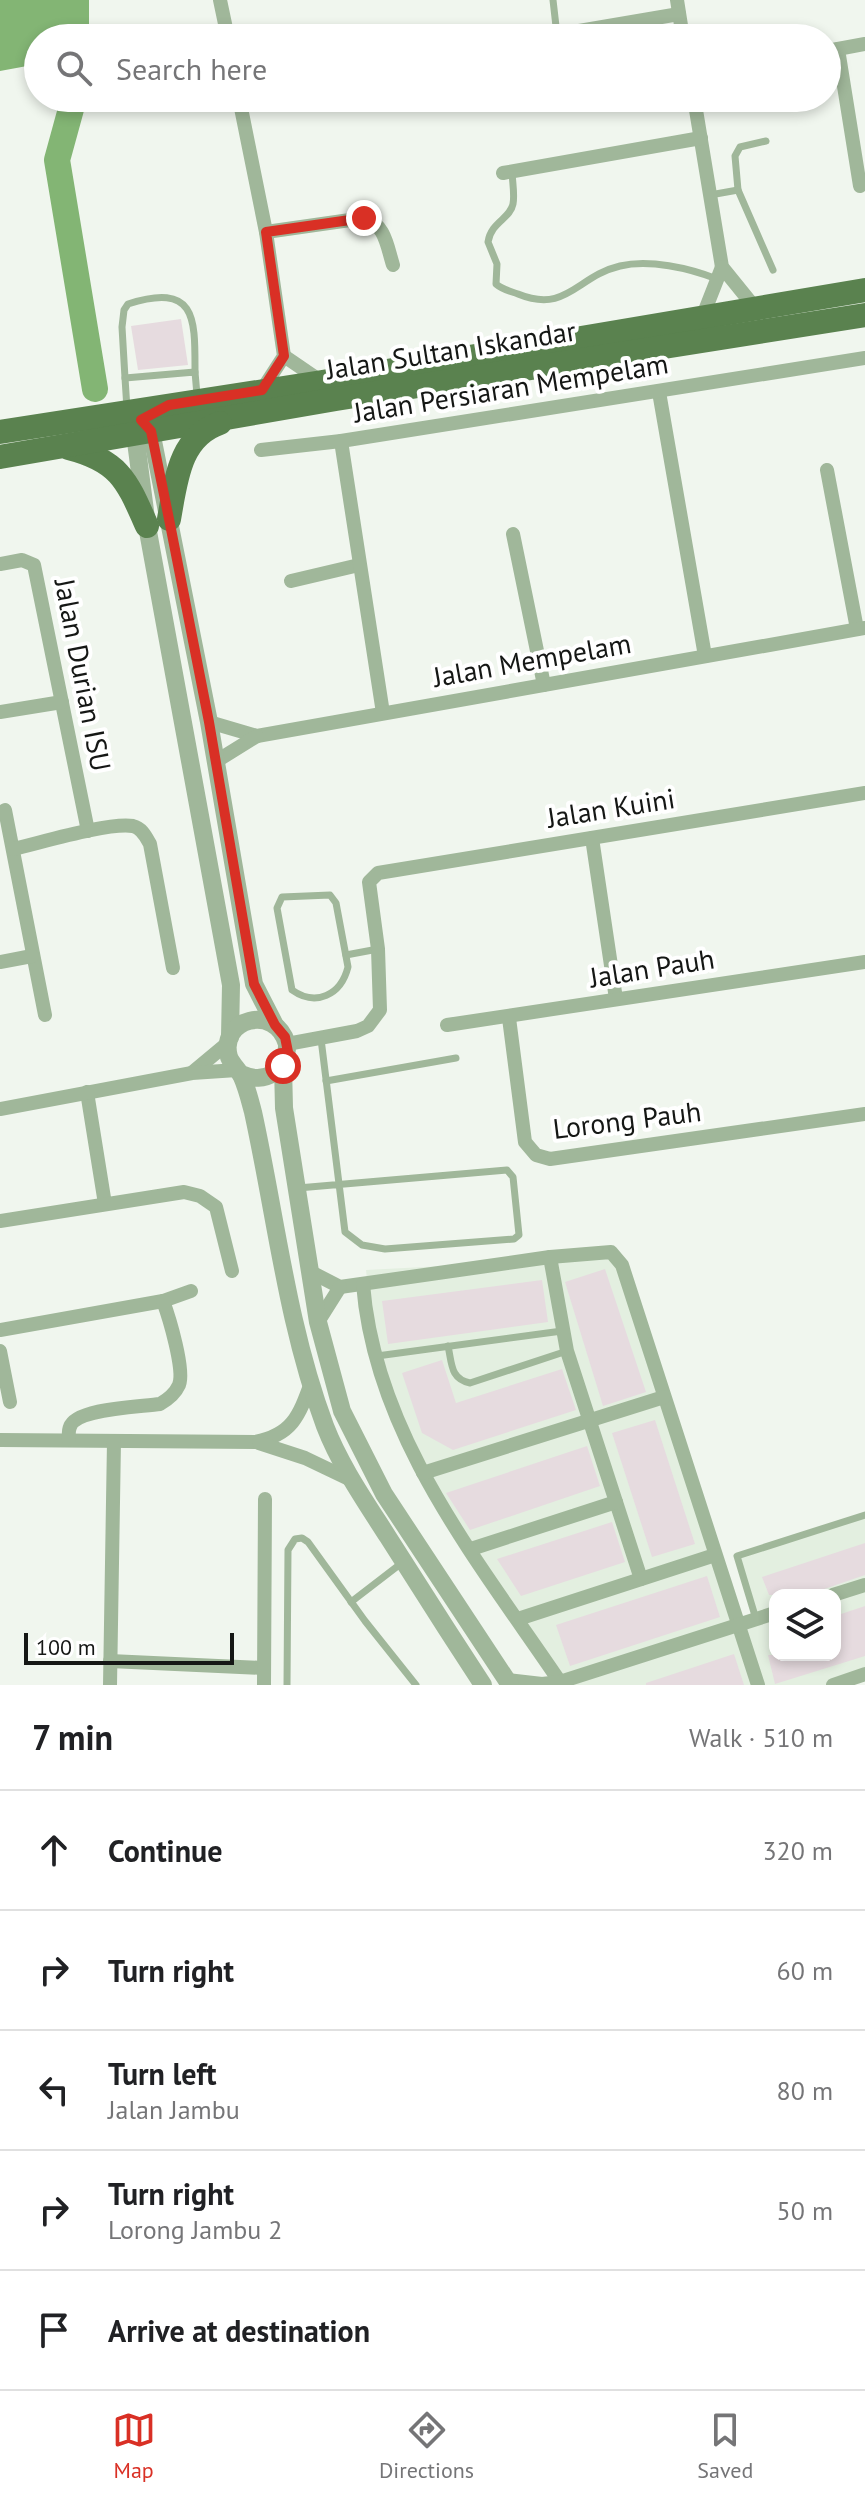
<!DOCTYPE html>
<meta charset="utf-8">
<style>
:root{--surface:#fff;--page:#f6f6f6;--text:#202124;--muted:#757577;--line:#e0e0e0;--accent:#d93025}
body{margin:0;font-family:"PT Sans",sans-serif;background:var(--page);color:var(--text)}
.controls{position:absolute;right:24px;bottom:24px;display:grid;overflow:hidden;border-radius:16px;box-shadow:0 4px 12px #0003}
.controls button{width:72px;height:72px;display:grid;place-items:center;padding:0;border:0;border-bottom:2px solid var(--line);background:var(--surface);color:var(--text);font:40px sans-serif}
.scale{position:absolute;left:24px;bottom:20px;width:210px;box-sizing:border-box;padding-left:8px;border:4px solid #151715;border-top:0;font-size:22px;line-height:28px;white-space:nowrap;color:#151715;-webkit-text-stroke:6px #fff;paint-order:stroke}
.stop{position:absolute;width:24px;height:24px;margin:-18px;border:6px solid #d93025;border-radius:50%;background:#fff}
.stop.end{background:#d93025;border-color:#fff;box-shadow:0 2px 8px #0008}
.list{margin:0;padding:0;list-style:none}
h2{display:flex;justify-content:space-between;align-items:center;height:104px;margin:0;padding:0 32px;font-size:34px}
h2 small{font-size:26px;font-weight:400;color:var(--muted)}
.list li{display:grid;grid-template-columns:52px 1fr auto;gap:24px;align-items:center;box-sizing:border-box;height:120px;padding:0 32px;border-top:2px solid var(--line)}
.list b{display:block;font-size:30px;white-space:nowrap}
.list p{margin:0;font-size:26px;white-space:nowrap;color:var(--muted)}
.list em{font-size:26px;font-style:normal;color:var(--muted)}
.icon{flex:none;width:44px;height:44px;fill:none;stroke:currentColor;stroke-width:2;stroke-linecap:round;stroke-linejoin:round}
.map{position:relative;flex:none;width:865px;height:1685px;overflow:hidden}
.search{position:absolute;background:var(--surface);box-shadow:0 4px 12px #0003;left:24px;right:24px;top:24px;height:88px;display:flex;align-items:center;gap:20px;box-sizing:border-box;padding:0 28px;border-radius:44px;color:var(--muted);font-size:30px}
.sheet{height:704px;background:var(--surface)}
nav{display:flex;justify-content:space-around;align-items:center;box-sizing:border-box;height:112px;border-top:2px solid var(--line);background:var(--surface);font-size:22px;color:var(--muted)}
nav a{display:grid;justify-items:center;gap:4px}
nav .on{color:var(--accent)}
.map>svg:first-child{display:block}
.built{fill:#e3efe0;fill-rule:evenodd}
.water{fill:#83b574}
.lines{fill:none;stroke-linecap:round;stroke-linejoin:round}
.river{stroke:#83b574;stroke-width:26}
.building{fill:#e6dbdf}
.service{stroke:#a0b79a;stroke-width:7}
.minor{stroke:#a0b79a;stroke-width:14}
.tertiary{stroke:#a0b79a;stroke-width:18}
.primary{stroke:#5a824f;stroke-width:24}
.route{stroke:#d93025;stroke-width:10}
.labels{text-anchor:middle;stroke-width:8;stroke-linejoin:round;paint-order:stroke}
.street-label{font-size:28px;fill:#151715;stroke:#fff}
</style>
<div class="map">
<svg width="865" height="1685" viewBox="0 0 865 1685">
<rect width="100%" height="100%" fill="#f0f6ee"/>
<path class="built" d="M618,1257L738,1625L756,1620L737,1556L865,1515V1674L832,1685H563L425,1479L375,1356L366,1270ZM775,1595H835V1655H775Z"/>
<path class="water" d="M0,0H89V27L86,38H38V64L0,71Z"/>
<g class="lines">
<path class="river" d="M74,98L57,160L95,389"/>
</g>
<g class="building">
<path d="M181,319L188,365L138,370L131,326Z"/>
<path d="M605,1269L646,1392L603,1406L565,1282Z"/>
<path d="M542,1280L548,1322L388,1344L382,1301Z"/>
<path d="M442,1360L456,1403L562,1369L576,1410L453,1450L422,1433L402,1373Z"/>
<path d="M655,1420L695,1544L652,1557L612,1433Z"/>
<path d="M587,1446L600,1486L470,1530L446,1493Z"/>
<path d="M612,1522L625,1562L521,1596L497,1559Z"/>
<path d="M865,1543V1575L807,1595H769L762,1577Z"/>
<path d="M707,1576L720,1617L570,1666L556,1625Z"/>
<path d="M865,1606V1656L775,1684L768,1655H835V1616Z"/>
<path d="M734,1654L744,1685H646V1683Z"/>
</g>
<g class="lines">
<g class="service">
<path d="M553,0L557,35"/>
<path d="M512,170C512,180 515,194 513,204C510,219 491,222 488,242L497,264L496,284C503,290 510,291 518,294C567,314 577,276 620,266C649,259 689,268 717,279"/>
<path d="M738,190L735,156L740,147L766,141"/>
<path d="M710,195L738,190L773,270"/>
<path d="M125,378L122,327L124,310L128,304C197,282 195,319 195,372"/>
<path d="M127,409L125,378L195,372L197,395"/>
<path d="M330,895L336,903L348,967C341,995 316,1007 292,990L277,908L282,897Z"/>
<path d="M346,955L378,949"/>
<path d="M326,1081L456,1058"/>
<path d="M298,1188L507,1170L513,1177L519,1235L514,1239L385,1249L362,1245L345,1232L321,1039"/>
<path d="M448,1346C452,1363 450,1379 470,1383L567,1351"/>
<path d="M377,1356L562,1331"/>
<path d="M351,1602L403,1562"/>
<path d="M756,1619L737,1556L865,1515"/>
<path d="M287,1685L288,1550L295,1539L302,1538L308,1542L365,1621L416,1685"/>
</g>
<g class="minor">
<path d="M220,0L228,38"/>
<path d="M677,0L683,38"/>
<path d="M538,38L679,14"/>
<path d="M838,49L860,186"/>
<path d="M827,51L865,44"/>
<path d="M239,98L266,232L284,356L262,390"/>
<path d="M694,98L722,267L756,309"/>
<path d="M503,173L701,138"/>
<path d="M266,232L364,218C385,224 387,246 393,265"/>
<path d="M702,318L722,267"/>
<path d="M284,356L322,382"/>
<path d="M659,392L705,656"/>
<path d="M261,450L341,441"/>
<path d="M827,470L857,629"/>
<path d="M513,534L544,685"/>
<path d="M0,564L22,560L34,565L88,831"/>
<path d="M291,581L359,565"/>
<path d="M0,712L62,702"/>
<path d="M383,713L341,441L865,358"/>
<path d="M209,722L257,736L865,628"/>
<path d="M215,762L257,736"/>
<path d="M5,810L45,1015"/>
<path d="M592,838L616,999"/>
<path d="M13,849C40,843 108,822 133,826C142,828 146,837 150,844L173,968"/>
<path d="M0,962L32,956"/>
<path d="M509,1018L525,1142L536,1155L550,1159L865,1114"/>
<path d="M447,1025L865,962"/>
<path d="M287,1044L357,1031L368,1026L380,1010L378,949L369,882L378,873L865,793"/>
<path d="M193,1072L229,1042"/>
<path d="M87,1092L105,1204"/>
<path d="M0,1109L192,1073L237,1070"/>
<path d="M0,1221L184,1192L200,1196L216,1207L232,1271"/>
<path d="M550,1257L567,1351L641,1579"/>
<path d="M309,1271L340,1287L550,1257L611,1252L622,1265L758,1685"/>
<path d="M363,1284C375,1437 479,1562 562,1685"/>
<path d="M318,1322L340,1287"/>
<path d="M0,1330L163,1301L191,1291"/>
<path d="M0,1351L10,1402"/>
<path d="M0,1440L255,1442C292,1435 299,1416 311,1383"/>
<path d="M69,1440C69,1436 68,1431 70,1427C76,1408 141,1407 160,1404C167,1400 175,1394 179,1385C185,1370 169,1317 163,1301"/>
<path d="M259,1443L305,1458L351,1480"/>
<path d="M423,1473L664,1397"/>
<path d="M471,1549L616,1502"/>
<path d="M833,1595L865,1585"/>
<path d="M518,1619L715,1555"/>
<path d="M110,1661L264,1668"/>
<path d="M507,1680L542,1684L560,1682L775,1613"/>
<path d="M110,1685L114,1441"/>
<path d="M264,1685L265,1499"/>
<path d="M833,1685L865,1674"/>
</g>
<g class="tertiary">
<path d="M144,421L151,431L209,722L254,984L275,1025"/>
<path d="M137,425L135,434L147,526L231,985L230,1037"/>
<path d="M283,1066L284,1108L318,1322L342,1411L384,1494L510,1685"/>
<path d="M241,1074C265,1085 288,1071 287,1044C275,1003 218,1019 229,1057C232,1065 239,1070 242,1077C247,1088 250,1101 253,1112C276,1217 287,1324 325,1426C340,1465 365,1501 388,1537C419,1586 451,1636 483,1685"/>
</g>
<g class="primary">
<path d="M0,432L322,382L865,290"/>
<path d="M69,448C120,461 127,481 147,526"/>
<path d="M0,457L336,399L865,315"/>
<path d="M169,519C176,481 179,437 220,423"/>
</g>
</g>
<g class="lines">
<path class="route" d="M283,1066L288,1052L285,1037L275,1025L254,984L209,722L169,519L151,431L141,420L169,405L262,390L284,356L266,232L364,218"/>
</g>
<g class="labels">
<g class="street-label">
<text transform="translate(451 350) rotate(-9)" y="10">Jalan Sultan Iskandar</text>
<text transform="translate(511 388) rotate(-9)" y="10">Jalan Persiaran Mempelam</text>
<text transform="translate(532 660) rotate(-10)" y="10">Jalan Mempelam</text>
<text transform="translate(83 675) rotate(79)" y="10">Jalan Durian ISU</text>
<text transform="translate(611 808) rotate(-9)" y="10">Jalan Kuini</text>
<text transform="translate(652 968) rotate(-9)" y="10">Jalan Pauh</text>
<text transform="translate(627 1120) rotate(-7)" y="10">Lorong Pauh</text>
</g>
</g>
</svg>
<div class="controls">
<button><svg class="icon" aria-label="layers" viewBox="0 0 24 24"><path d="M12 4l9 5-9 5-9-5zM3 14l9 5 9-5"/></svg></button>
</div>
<div class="scale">100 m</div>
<div class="stop" style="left:283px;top:1066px"></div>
<div class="stop end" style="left:364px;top:218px"></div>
<div class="search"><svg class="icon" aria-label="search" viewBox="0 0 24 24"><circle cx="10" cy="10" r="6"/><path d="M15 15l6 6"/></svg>Search here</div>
</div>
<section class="sheet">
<h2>7 min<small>Walk · 510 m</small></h2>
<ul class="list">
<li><svg class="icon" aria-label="ahead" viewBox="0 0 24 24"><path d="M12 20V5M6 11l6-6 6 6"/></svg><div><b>Continue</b></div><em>320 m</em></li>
<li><svg class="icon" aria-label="right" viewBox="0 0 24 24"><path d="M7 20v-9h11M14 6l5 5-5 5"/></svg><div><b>Turn right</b></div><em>60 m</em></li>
<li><svg class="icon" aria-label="left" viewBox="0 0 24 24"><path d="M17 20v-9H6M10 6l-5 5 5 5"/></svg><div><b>Turn left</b><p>Jalan Jambu</p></div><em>80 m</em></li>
<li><svg class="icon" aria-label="right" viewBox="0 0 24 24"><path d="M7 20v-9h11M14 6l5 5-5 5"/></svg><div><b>Turn right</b><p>Lorong Jambu 2</p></div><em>50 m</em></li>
<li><svg class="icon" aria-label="arrive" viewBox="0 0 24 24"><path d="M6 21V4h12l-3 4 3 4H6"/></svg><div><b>Arrive at destination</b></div></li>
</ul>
</section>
<nav>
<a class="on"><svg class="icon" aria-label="map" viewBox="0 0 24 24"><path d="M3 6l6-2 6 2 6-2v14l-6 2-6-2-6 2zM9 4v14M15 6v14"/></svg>Map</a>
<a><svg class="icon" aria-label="directions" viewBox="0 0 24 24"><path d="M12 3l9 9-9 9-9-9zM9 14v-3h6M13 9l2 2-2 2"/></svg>Directions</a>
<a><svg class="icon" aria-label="saved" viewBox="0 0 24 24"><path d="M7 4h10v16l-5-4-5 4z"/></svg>Saved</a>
</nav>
